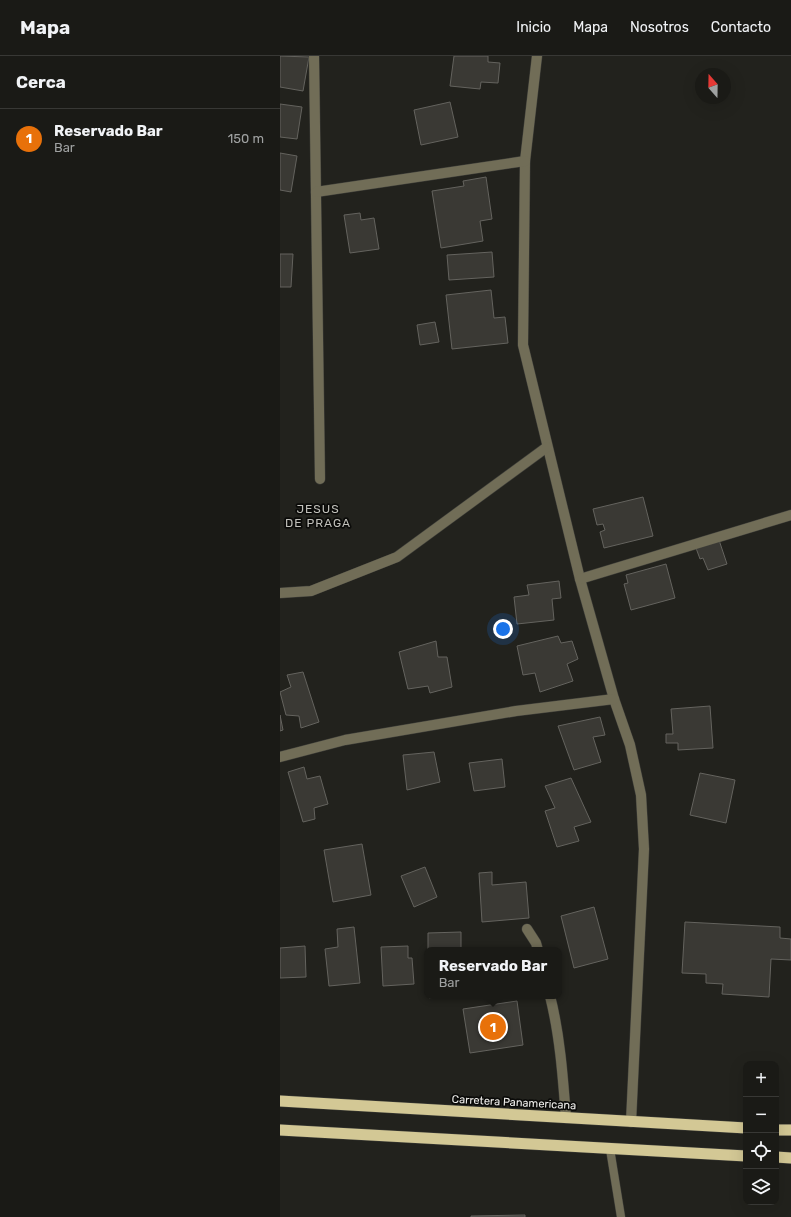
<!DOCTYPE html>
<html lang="es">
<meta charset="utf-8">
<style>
:root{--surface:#1a1a16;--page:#272723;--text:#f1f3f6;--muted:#9fa1a1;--line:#383835;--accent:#9fb3fd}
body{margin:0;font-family:Rubik,sans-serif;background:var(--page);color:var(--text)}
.controls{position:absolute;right:12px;bottom:12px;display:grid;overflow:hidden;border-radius:8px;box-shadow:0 4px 16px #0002}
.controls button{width:36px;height:36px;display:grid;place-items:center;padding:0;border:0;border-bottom:1px solid var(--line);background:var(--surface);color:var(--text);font:20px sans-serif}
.compass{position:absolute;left:415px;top:12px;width:36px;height:36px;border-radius:50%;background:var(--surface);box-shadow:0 4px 16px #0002;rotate:340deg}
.you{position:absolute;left:223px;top:573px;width:14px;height:14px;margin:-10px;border:3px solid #fff;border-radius:50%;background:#1a73e8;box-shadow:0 0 0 6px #1a73e833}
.badge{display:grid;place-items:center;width:26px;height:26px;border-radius:50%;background:var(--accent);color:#fff;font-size:13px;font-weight:700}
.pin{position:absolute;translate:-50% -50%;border:2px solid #fff;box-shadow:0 1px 4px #0006}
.popup{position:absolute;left:144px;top:891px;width:138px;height:52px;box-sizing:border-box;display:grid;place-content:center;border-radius:8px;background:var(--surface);filter:drop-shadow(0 1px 3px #0005);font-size:13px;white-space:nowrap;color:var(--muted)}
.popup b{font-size:15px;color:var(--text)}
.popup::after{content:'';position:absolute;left:50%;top:100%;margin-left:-8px;border:8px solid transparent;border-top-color:var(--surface)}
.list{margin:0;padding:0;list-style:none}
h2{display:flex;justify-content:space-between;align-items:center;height:52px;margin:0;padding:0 16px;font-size:17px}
h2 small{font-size:13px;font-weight:400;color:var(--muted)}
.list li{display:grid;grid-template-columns:26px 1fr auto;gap:12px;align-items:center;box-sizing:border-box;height:60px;padding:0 16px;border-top:1px solid var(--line)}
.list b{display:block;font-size:15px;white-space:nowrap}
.list p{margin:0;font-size:13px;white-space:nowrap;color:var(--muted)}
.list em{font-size:13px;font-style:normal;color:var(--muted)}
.icon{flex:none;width:22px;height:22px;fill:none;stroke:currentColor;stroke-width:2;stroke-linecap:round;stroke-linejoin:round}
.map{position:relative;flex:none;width:511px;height:1161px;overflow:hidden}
header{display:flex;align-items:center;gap:24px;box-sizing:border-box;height:56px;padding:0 20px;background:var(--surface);border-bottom:1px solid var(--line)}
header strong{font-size:19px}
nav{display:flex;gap:22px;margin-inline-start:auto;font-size:14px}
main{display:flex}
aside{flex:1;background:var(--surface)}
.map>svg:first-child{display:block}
.building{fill:#3a3934;stroke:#64635e}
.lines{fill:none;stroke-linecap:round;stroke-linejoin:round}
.service-casing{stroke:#3f3f3a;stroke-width:9}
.minor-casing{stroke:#3f3f3a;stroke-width:11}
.trunk-casing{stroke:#3f3f3a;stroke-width:12}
.service{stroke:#716d57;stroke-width:8}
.minor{stroke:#716d57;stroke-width:10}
.trunk{stroke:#d3c895;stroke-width:11}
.labels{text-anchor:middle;stroke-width:3.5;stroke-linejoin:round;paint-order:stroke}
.street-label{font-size:11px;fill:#f0efec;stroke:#0b0b09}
.neighbourhood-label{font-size:12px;letter-spacing:1px;fill:#c1c0ba;stroke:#0b0b09}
</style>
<header>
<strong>Mapa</strong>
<nav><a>Inicio</a><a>Mapa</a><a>Nosotros</a><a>Contacto</a></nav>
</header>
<main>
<aside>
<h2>Cerca<small></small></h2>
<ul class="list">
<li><span class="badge" style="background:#e8710a">1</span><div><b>Reservado Bar</b><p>Bar</p></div><em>150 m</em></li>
</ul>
</aside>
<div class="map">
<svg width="511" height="1161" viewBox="0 0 511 1161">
<rect width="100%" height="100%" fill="#22221d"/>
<g class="building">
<path d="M0,0L29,1L23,35L0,31Z"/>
<path d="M174,0H208V6L220,7L218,27L201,26L200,33L170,30Z"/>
<path d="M170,46L178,81L141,89L134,54Z"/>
<path d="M0,48L22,51L17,83L0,81Z"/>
<path d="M0,97L17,100L11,136L0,134Z"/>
<path d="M206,121L212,163L200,165L203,185L161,192L152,135L184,130L183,125Z"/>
<path d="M80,157L81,164L94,162L99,193L70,197L64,159Z"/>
<path d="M212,196L214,221L169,224L167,199Z"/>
<path d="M0,198H13L11,231H0Z"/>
<path d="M211,234L214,262L225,261L228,287L172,293L166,239Z"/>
<path d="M155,266L159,286L140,289L137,269Z"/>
<path d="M363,441L373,480L324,492L320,476L325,474L323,468L317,469L313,453Z"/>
<path d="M439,484L447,508L428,514L423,502L420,503L416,492Z"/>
<path d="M386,508L395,542L351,554L344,528L348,527L346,519Z"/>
<path d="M279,525L281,542L272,543L274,564L237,568L234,541L249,539L247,529Z"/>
<path d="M278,580L281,587L292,585L298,603L287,608L293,625L260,636L255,617L243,619L237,590Z"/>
<path d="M156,585L158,601H167L172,631L150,637L148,630L128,633L119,596Z"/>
<path d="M23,616L39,666L21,672L19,660L6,659L0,636L11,631L7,619Z"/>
<path d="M430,650L433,692L398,694V687H386V678H393L391,653Z"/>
<path d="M0,659L3,674L0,675Z"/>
<path d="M320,661L325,679L313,681L321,706L294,714L278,670Z"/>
<path d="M154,696L160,726L127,734L123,699Z"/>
<path d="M222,703L225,731L194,735L189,707Z"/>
<path d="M24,711L27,723L40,720L48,748L34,752L35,763L23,766L8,716Z"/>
<path d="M420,717L455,724L446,767L410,759Z"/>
<path d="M291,722L311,766L294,771L299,785L277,791L265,755L275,752L265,730Z"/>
<path d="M82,788L91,839L53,846L44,794Z"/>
<path d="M145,811L157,841L134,851L121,820Z"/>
<path d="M212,816V829L246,826L249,862L202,866L199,817Z"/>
<path d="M314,851L328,903L294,912L281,860Z"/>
<path d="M405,866L500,871V882L511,883V904L491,903L489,941L442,938L443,928L426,927V918L402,917Z"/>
<path d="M74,871L80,927L49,930L45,893L58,891L57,873Z"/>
<path d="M181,876V894H148V877Z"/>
<path d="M25,890L26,921L0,922V892Z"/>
<path d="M128,890V902H132L134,928L103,930L101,891Z"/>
<path d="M149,940H182L149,942Z"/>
<path d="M237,945L243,989L190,997L183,953Z"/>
<path d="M245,1159V1161H191V1160Z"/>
</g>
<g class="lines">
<defs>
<path id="service" d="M330,1093L341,1161"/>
<g id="minor">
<path d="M34,0L40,423"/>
<path d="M257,0L245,105L243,289L300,523L334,643L350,689L361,739L364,793L351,1066"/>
<path d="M36,136L245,105"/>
<path d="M300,523L511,459"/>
<path d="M0,537L31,535L117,501L267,391"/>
<path d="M0,701L65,684L236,655L334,643"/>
<path d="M247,873L256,887L258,894"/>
<path d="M270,940C280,979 283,1022 286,1062"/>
</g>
<g id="trunk">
<path d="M0,1045L466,1072"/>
<path d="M0,1074L466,1100"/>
<path d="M496,1074H511"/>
<path d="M496,1101L511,1102"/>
</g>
</defs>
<use href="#service" class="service-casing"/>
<use href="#minor" class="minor-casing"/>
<use href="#trunk" class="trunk-casing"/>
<use href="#service" class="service"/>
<use href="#minor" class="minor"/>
<use href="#trunk" class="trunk"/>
</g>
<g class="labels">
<g class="street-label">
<text transform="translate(234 1046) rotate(3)" y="4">Carretera Panamericana</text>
</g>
<g class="neighbourhood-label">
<text x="38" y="457">JESUS<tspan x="38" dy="14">DE PRAGA</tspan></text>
</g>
</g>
</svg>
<div class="controls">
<button>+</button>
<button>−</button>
<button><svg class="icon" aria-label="locate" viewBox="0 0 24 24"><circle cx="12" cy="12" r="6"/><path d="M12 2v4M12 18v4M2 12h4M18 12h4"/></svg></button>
<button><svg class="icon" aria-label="layers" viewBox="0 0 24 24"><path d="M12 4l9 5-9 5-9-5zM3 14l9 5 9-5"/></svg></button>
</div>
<svg class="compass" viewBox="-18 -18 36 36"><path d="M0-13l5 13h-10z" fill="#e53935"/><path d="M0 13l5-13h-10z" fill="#9fa1a1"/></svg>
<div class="you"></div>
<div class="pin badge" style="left:213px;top:971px;background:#e8710a">1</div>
<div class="popup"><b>Reservado Bar</b>Bar</div>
</div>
</main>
